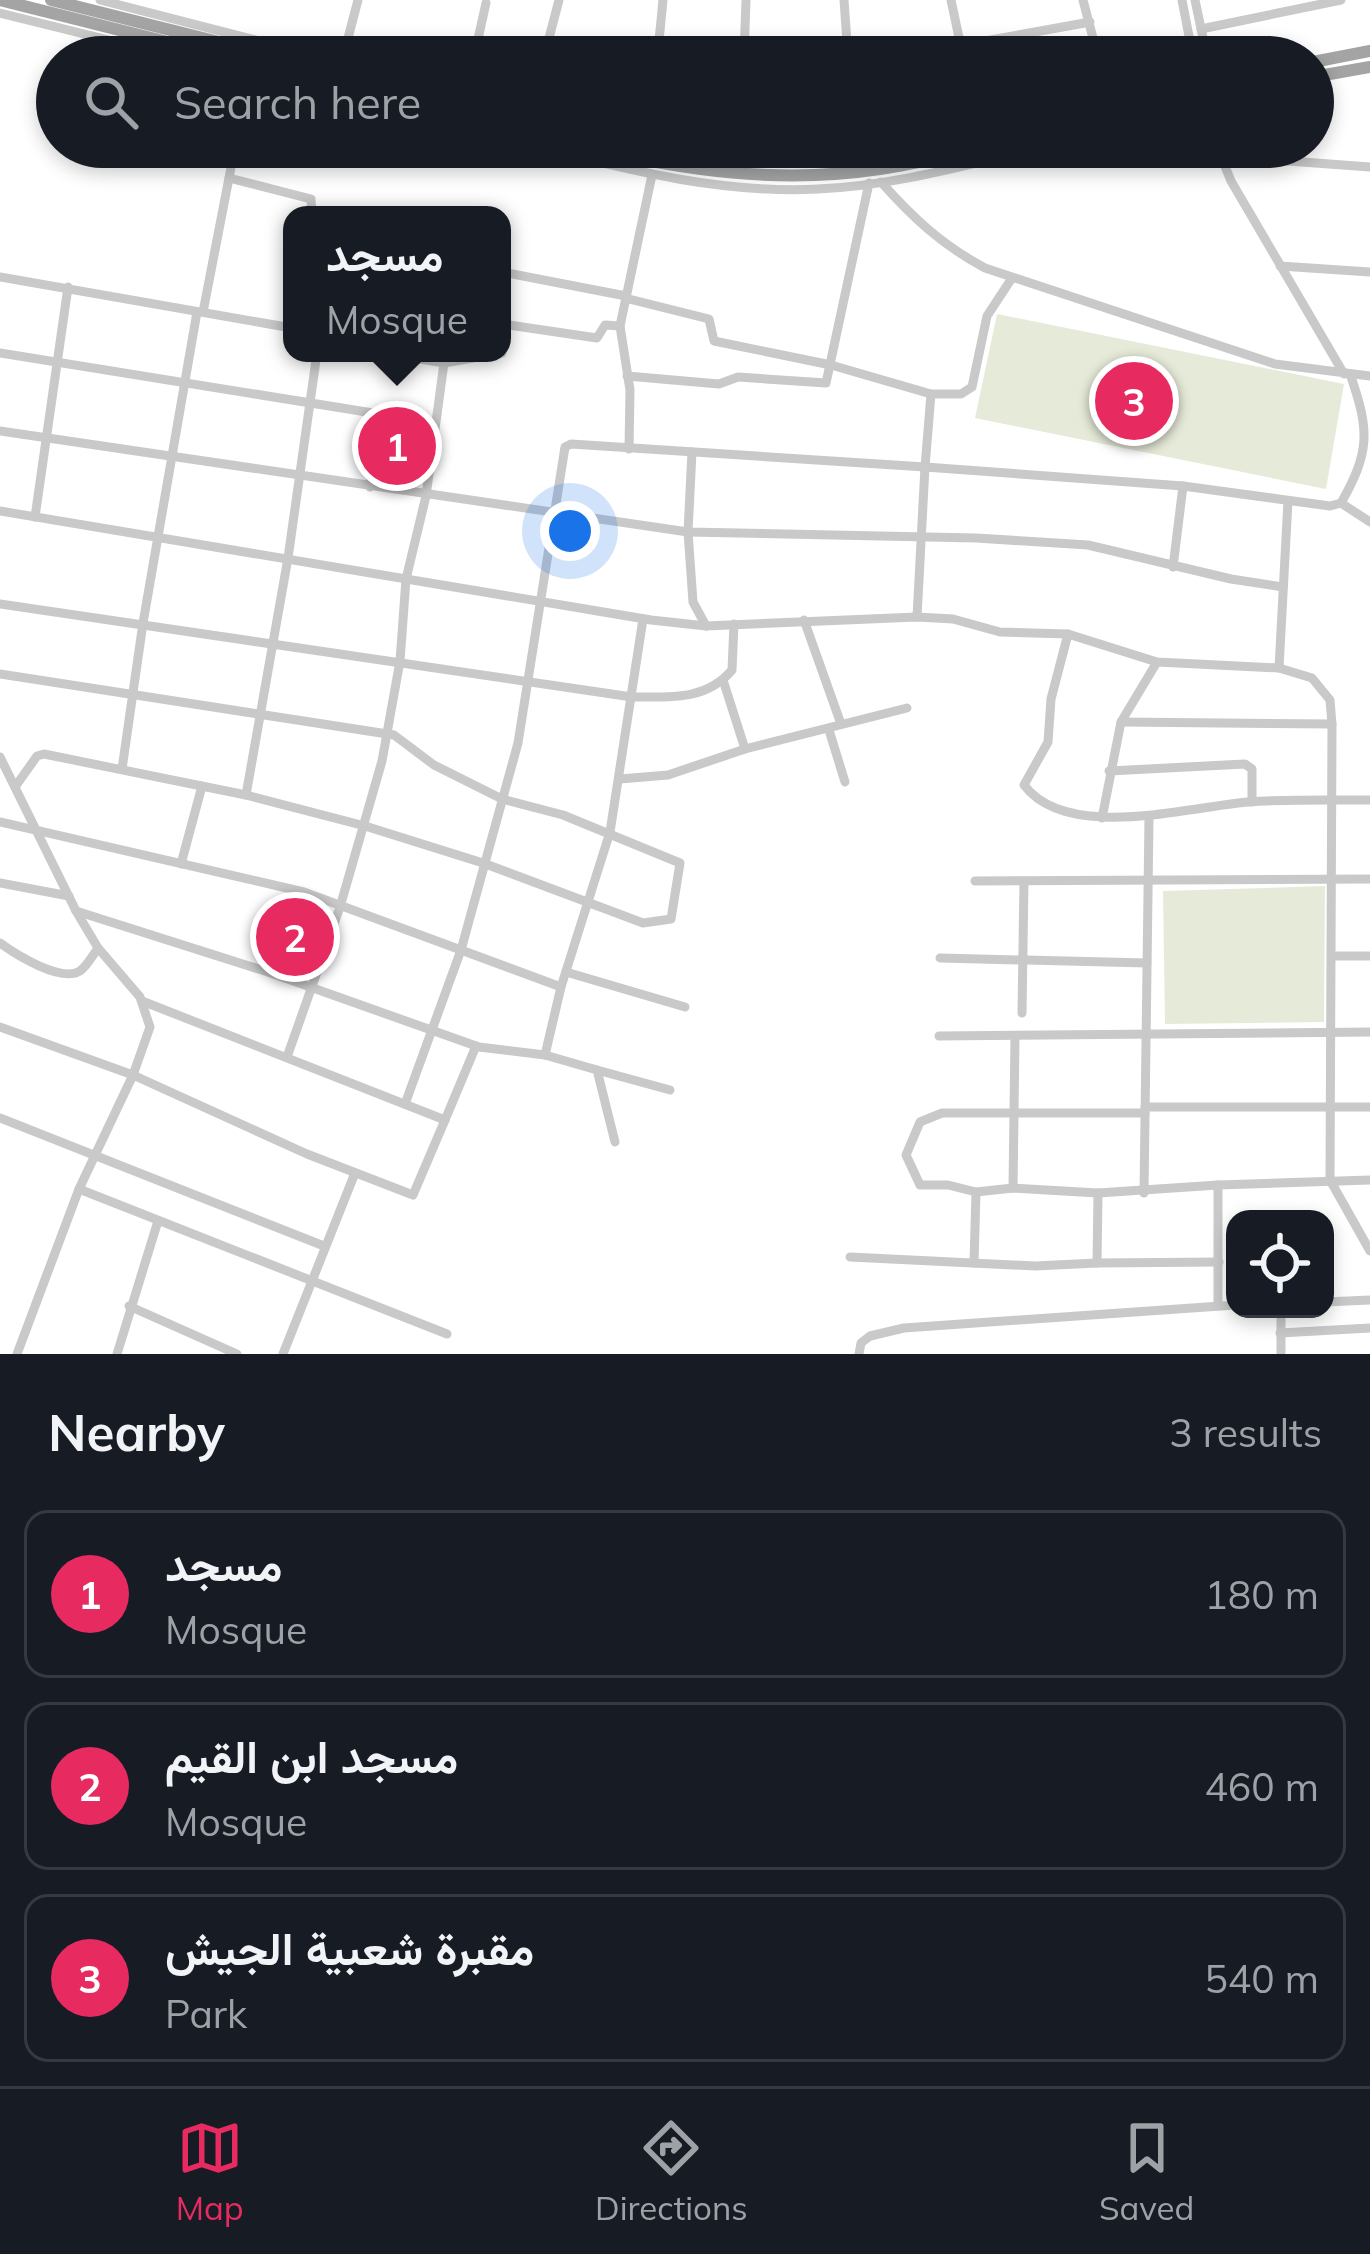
<!DOCTYPE html>
<meta charset="utf-8">
<style>
:root{--surface:#171b24;--page:#20242c;--text:#f1f3f6;--muted:#9ea1a6;--line:#363941;--accent:#e72b61}
body{margin:0;font-family:Mulish,Vazirmatn,sans-serif;background:var(--page);color:var(--text)}
.controls{position:absolute;right:36px;bottom:36px;display:grid;overflow:hidden;border-radius:24px;box-shadow:0 6px 18px #0003}
.controls button{width:108px;height:108px;display:grid;place-items:center;padding:0;border:0;border-bottom:3px solid var(--line);background:var(--surface);color:var(--text);font:60px sans-serif}
.you{position:absolute;left:570px;top:531px;width:42px;height:42px;margin:-30px;border:9px solid #fff;border-radius:50%;background:#1a73e8;box-shadow:0 0 0 18px #1a73e833}
.badge{display:grid;place-items:center;width:78px;height:78px;border-radius:50%;background:var(--accent);color:#fff;font-size:39px;font-weight:700}
.pin{position:absolute;translate:-50% -50%;border:6px solid #fff;box-shadow:0 3px 12px #0006}
.popup{position:absolute;left:283px;top:206px;width:228px;height:156px;box-sizing:border-box;display:grid;place-content:center;border-radius:24px;background:var(--surface);filter:drop-shadow(0 3px 9px #0005);font-size:39px;white-space:nowrap;color:var(--muted)}
.popup b{font-size:45px;color:var(--text)}
.popup::after{content:'';position:absolute;left:50%;top:100%;margin-left:-24px;border:24px solid transparent;border-top-color:var(--surface)}
.list{margin:0;padding:0;list-style:none}
h2{display:flex;justify-content:space-between;align-items:center;height:156px;margin:0;padding:0 48px;font-size:51px}
h2 small{font-size:39px;font-weight:400;color:var(--muted)}
.list li{display:grid;grid-template-columns:78px 1fr auto;gap:36px;align-items:center;box-sizing:border-box;height:168px;margin:0 24px 24px;padding:0 24px;border:3px solid var(--line);border-radius:24px}
.list b{display:block;font-size:45px;white-space:nowrap}
.list p{margin:0;font-size:39px;white-space:nowrap;color:var(--muted)}
.list em{font-size:39px;font-style:normal;color:var(--muted)}
.icon{flex:none;width:66px;height:66px;fill:none;stroke:currentColor;stroke-width:2;stroke-linecap:round;stroke-linejoin:round}
.map{position:relative;flex:none;width:1370px;height:1354px;overflow:hidden}
.search{position:absolute;background:var(--surface);box-shadow:0 6px 18px #0003;left:36px;right:36px;top:36px;height:132px;display:flex;align-items:center;gap:30px;box-sizing:border-box;padding:0 42px;border-radius:66px;color:var(--muted);font-size:45px}
.sheet{height:732px;background:var(--surface)}
nav{display:flex;justify-content:space-around;align-items:center;box-sizing:border-box;height:168px;border-top:3px solid var(--line);background:var(--surface);font-size:33px;color:var(--muted)}
nav a{display:grid;justify-items:center;gap:6px}
nav .on{color:var(--accent)}
.map>svg:first-child{display:block}
.green{fill:#e6ebd9}
.lines{fill:none;stroke-linecap:round;stroke-linejoin:round}
.minor{stroke:#c9c9c9;stroke-width:9}
.major{stroke:#a4a4a4;stroke-width:12}
</style>
<div class="map">
<svg width="1370" height="1354" viewBox="0 0 1370 1354">
<rect width="100%" height="100%" fill="#fff"/>
<g class="green">
<path d="M997,314L1344,384L1326,489L975,418Z"/>
<path d="M1325,886L1324,1022L1165,1024L1163,891Z"/>
</g>
<g class="lines">
<g class="minor">
<path d="M100,0L321,57"/>
<path d="M844,0L848,57"/>
<path d="M951,0L961,47"/>
<path d="M1083,0L1098,57"/>
<path d="M1182,0L1193,57"/>
<path d="M1195,0L1206,52"/>
<path d="M0,13L177,57"/>
<path d="M1201,29L1341,0"/>
<path d="M546,45L736,57"/>
<path d="M658,51L663,0"/>
<path d="M343,57L358,0"/>
<path d="M474,57L486,3"/>
<path d="M544,57L559,0"/>
<path d="M744,57L746,0"/>
<path d="M896,57L1090,22"/>
<path d="M536,147C629,170 721,194 818,189C894,186 970,164 1044,147"/>
<path d="M711,147L755,150L875,147"/>
<path d="M1217,147L1231,181L1344,374"/>
<path d="M1221,156L1370,167"/>
<path d="M229,178L311,199L312,215"/>
<path d="M881,182C913,218 942,245 985,268L1275,364L1370,376"/>
<path d="M1280,266L1370,272"/>
<path d="M502,272L626,296"/>
<path d="M0,277L292,328"/>
<path d="M203,312L235,147"/>
<path d="M502,324L597,338L605,325L620,326"/>
<path d="M0,353L435,423"/>
<path d="M385,353L444,363"/>
<path d="M627,376L719,384L738,377L826,383L869,183"/>
<path d="M931,394H961L972,387L987,316L1012,278"/>
<path d="M0,431L688,532L976,538L1088,545L1231,579L1283,587"/>
<path d="M629,449L630,390L620,326L652,175"/>
<path d="M692,452L688,532L693,602L706,626"/>
<path d="M370,487L378,412"/>
<path d="M1341,503L1370,522"/>
<path d="M0,511L651,620L706,626L917,617L953,619L1000,632L1068,634L1157,662L1279,668L1312,678L1330,700L1332,724L1330,1180L1370,1251"/>
<path d="M35,517L68,287"/>
<path d="M1173,567L1183,486"/>
<path d="M0,604L632,697C669,697 706,701 732,670L734,624"/>
<path d="M917,617L925,467L1183,486L1330,506L1341,503C1370,452 1370,431 1350,374"/>
<path d="M804,620L841,724"/>
<path d="M1068,634L1051,699L1048,742L1024,785C1067,842 1188,807 1248,802C1289,799 1329,800 1370,800"/>
<path d="M1279,668L1288,501"/>
<path d="M0,674L394,735L434,765L502,799L563,815L680,863L671,919L643,923L483,863L365,826L246,795L44,754L37,756L15,787"/>
<path d="M723,680L745,749"/>
<path d="M1121,722L1332,724"/>
<path d="M829,730L845,782"/>
<path d="M0,757L76,911L98,948L140,997L150,1027L133,1075L79,1189L17,1354"/>
<path d="M122,769L143,623L197,312"/>
<path d="M1109,771L1245,764L1252,769V802"/>
<path d="M620,779L668,775L745,749L907,708"/>
<path d="M246,795L288,558L317,353"/>
<path d="M1102,818L1121,722L1157,662"/>
<path d="M0,822L304,892L561,987"/>
<path d="M181,864L202,786"/>
<path d="M975,881L1370,879"/>
<path d="M0,883L69,896"/>
<path d="M76,911L268,972L479,1047L545,1055L561,987L610,832L643,619"/>
<path d="M0,943C15,954 61,983 80,971C87,966 93,955 98,948"/>
<path d="M1332,956H1370"/>
<path d="M940,958L1147,963"/>
<path d="M566,972L685,1007"/>
<path d="M142,1001L445,1120L476,1046"/>
<path d="M1022,1013L1024,881"/>
<path d="M0,1027L133,1075L307,1154L413,1195L445,1120"/>
<path d="M939,1036L1370,1032"/>
<path d="M545,1055L597,1070L615,1142"/>
<path d="M287,1057L340,907L382,761L400,661L406,579L426,496L444,363L502,353"/>
<path d="M597,1070L670,1090"/>
<path d="M405,1104L461,950L518,743L565,447L571,444L925,467L931,394L831,365L714,341L709,319L625,298"/>
<path d="M1145,1107H1370"/>
<path d="M1145,1113H942L920,1122L906,1155L920,1185H948L976,1192L1013,1188L1098,1193L1218,1185"/>
<path d="M0,1118L324,1246"/>
<path d="M1013,1188L1015,1037"/>
<path d="M79,1189L447,1334"/>
<path d="M1098,1193L1097,1263L1219,1262"/>
<path d="M1144,1193L1149,818"/>
<path d="M850,1257L1035,1266L1097,1263"/>
<path d="M974,1263L976,1192"/>
<path d="M1325,1302L1370,1300"/>
<path d="M129,1306L237,1354"/>
<path d="M1218,1306V1185L1370,1180"/>
<path d="M1281,1309V1354"/>
<path d="M1280,1333L1370,1328"/>
<path d="M117,1354L158,1221"/>
<path d="M283,1354L355,1173"/>
<path d="M859,1354L861,1343L870,1336L904,1328L1235,1305"/>
</g>
<g class="major">
<path d="M0,0L227,57"/>
<path d="M51,0L278,57"/>
<path d="M1205,46L1208,57"/>
<path d="M1313,62L1370,51"/>
<path d="M1313,77L1370,67"/>
<path d="M586,147C684,171 780,184 880,169C917,164 953,154 989,147"/>
<path d="M642,147C739,168 831,166 928,147"/>
</g>
</g>
</svg>
<div class="controls">
<button><svg class="icon" aria-label="locate" viewBox="0 0 24 24"><circle cx="12" cy="12" r="6"/><path d="M12 2v4M12 18v4M2 12h4M18 12h4"/></svg></button>
</div>
<div class="you"></div>
<div class="pin badge" style="left:397px;top:446px">1</div>
<div class="popup"><b>مسجد</b>Mosque</div>
<div class="pin badge" style="left:295px;top:937px">2</div>
<div class="pin badge" style="left:1134px;top:401px">3</div>
<div class="search"><svg class="icon" aria-label="search" viewBox="0 0 24 24"><circle cx="10" cy="10" r="6"/><path d="M15 15l6 6"/></svg>Search here</div>
</div>
<section class="sheet">
<h2>Nearby<small>3 results</small></h2>
<ul class="list">
<li><span class="badge">1</span><div><b>مسجد</b><p>Mosque</p></div><em>180 m</em></li>
<li><span class="badge">2</span><div><b>مسجد ابن القيم</b><p>Mosque</p></div><em>460 m</em></li>
<li><span class="badge">3</span><div><b>مقبرة شعبية الجيش</b><p>Park</p></div><em>540 m</em></li>
</ul>
</section>
<nav>
<a class="on"><svg class="icon" aria-label="map" viewBox="0 0 24 24"><path d="M3 6l6-2 6 2 6-2v14l-6 2-6-2-6 2zM9 4v14M15 6v14"/></svg>Map</a>
<a><svg class="icon" aria-label="directions" viewBox="0 0 24 24"><path d="M12 3l9 9-9 9-9-9zM9 14v-3h6M13 9l2 2-2 2"/></svg>Directions</a>
<a><svg class="icon" aria-label="saved" viewBox="0 0 24 24"><path d="M7 4h10v16l-5-4-5 4z"/></svg>Saved</a>
</nav>
